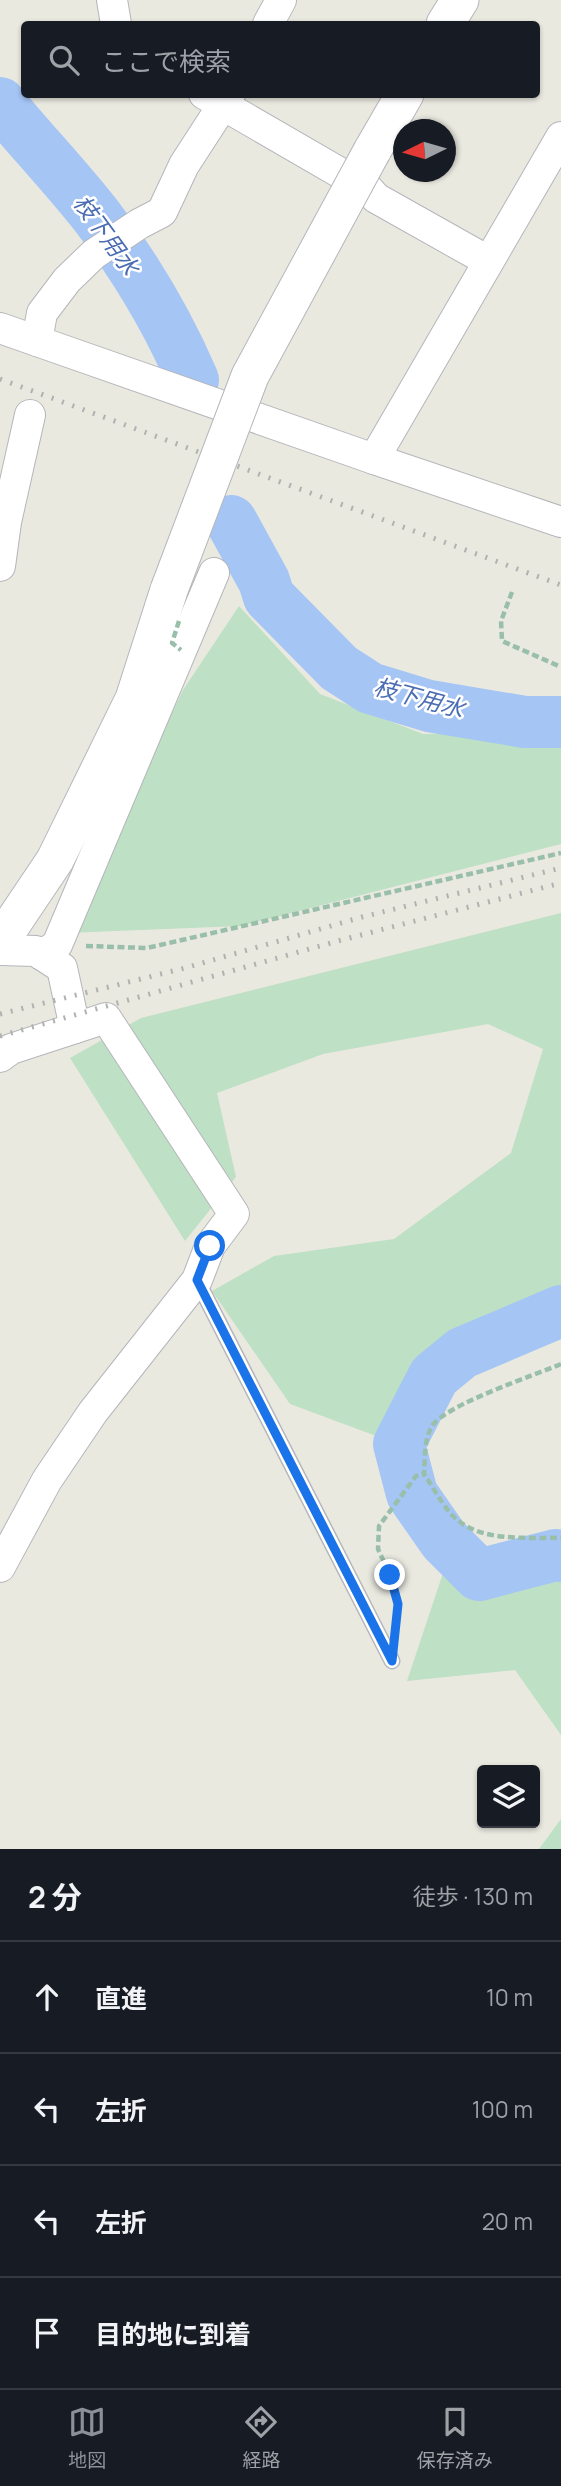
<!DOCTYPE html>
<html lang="ja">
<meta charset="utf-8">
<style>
:root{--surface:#171b24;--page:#242831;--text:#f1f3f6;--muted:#9ea1a6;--line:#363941;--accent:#8c9099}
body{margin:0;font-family:Manrope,"Noto Sans JP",sans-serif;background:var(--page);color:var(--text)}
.controls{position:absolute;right:21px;bottom:21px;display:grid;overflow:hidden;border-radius:7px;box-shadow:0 2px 5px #0004}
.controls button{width:63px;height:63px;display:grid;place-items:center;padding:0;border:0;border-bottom:2px solid var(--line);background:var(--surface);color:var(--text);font:35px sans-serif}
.compass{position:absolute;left:393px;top:119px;width:63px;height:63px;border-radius:50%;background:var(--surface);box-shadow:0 2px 5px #0004;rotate:265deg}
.stop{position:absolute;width:21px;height:21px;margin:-16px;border:5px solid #1a73e8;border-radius:50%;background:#fff}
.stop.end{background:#1a73e8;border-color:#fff;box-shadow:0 2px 7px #0008}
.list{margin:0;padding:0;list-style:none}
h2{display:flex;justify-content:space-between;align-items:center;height:91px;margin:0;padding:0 28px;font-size:30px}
h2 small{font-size:23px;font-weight:400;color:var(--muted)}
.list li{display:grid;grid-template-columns:46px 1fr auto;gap:21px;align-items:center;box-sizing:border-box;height:112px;padding:0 28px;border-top:2px solid var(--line)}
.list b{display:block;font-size:26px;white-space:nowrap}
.list em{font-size:23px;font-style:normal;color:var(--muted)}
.icon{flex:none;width:38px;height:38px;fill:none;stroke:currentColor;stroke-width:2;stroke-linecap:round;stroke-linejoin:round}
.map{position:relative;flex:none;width:561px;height:1849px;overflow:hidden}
.search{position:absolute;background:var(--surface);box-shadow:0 2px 5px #0004;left:21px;right:21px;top:21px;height:77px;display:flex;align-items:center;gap:18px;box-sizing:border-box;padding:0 24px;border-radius:7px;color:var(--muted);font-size:26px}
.sheet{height:539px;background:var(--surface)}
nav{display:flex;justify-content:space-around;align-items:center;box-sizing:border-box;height:98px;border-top:2px solid var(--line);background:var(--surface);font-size:19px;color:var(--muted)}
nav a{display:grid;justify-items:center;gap:4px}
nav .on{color:var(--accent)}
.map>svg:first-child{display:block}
.green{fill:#bee0c4}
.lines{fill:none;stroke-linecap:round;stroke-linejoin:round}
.river{stroke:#a5c5f5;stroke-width:52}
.service-casing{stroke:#b5b6bb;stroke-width:17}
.minor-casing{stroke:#b5b6bb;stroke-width:32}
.tertiary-casing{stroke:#b5b6bb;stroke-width:39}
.path{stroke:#99bfaa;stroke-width:4.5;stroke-dasharray:7 3.5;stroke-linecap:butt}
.service{stroke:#fff;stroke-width:14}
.minor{stroke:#fff;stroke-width:30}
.tertiary{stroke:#fff;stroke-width:37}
.rail{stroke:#b0b1b1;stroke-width:5;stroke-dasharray:2 9;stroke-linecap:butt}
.tertiary-bridge-casing{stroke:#b5b6bb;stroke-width:39;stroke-linecap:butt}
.path-bridge{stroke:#99bfaa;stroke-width:4.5;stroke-dasharray:7 3.5;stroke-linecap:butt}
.tertiary-bridge{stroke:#fff;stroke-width:37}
.route{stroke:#1a73e8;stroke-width:9}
.labels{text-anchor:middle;stroke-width:5;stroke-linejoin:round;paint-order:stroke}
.water-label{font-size:23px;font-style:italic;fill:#4b6db4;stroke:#fff}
</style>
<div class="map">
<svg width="561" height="1849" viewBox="0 0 561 1849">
<rect width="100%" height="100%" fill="#eae9e0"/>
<g class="green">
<path d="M239,606L320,694L423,734L561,732V844L240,926L67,933L183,690Z"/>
<path d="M561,913V1294L415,1359L387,1440L290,1404L212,1291L274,1256L394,1239L511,1153L543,1049L488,1024L323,1054L217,1093L236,1177L185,1241L70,1058L141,1018Z"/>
<path d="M561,1561V1735L515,1670L407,1681L446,1564Z"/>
<path d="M561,1819V1849H539Z"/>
</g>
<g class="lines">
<g class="river">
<path d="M0,103C32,142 67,178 98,218C136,268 168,322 193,380"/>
<path d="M231,521L264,581L269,597L339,668L370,688L429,706L525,722H561"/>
<path d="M561,1311L462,1353L434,1376L399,1444L412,1494L444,1540L479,1575L556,1555L561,1556"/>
</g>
<defs>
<path id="service" d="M197,1280L392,1661"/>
<g id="minor">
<path d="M112,0L116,24"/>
<path d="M268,24L281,0"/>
<path d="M204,94L368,189L376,198L488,261"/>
<path d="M561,137L374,459L561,522"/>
<path d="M0,328L37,341L42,313L67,280L94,254L139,224L162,212L184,165L230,94"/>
<path d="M37,341L374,459"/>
<path d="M0,566L6,522L30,415"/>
<path d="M0,950L36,951L62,968L75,1028"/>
<path d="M42,955L57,945L214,573"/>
<path d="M0,1057L11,1049L106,1018L234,1214L210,1246L197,1280L93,1412L47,1480L0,1567"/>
</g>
<g id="tertiary">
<path d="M445,24L460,0"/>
<path d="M372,151L405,94"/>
<path d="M0,942L55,860L134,699L169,590"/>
</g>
</defs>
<use href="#service" class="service-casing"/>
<use href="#minor" class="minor-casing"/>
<use href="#tertiary" class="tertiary-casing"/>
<g class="path">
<path d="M512,592L501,621L502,641L561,667"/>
<path d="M86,946L147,948L561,853"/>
<path d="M561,1364C535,1375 445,1405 432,1426C424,1439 425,1459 424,1474C433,1487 441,1503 452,1515C478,1543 526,1537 561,1538"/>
<path d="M396,1622L398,1604L390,1575L378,1549L379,1526L416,1476L423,1474"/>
</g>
<use href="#service" class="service"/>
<use href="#minor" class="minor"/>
<use href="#tertiary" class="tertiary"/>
<g class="rail">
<path d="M0,379L561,585"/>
<path d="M0,1014L185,968L362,917L561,868"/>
<path d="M0,1036L338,941L561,883"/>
</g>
<defs>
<path id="tertiary-bridge" d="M169,590L250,376L372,151"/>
</defs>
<use href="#tertiary-bridge" class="tertiary-bridge-casing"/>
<path class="path-bridge" d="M179,621L172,643L181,650"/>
<use href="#tertiary-bridge" class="tertiary-bridge"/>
</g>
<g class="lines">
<path class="route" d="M210,1246L197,1280L392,1661L398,1604L390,1575"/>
</g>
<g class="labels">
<g class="water-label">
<text transform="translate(106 235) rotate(54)" y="8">枝下用水</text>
<text transform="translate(419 698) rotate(15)" y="8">枝下用水</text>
</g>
</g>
</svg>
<div class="controls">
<button><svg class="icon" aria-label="layers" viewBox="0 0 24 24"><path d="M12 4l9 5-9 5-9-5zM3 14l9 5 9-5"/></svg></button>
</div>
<svg class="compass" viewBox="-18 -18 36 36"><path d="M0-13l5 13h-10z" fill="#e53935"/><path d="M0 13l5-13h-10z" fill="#9ea1a6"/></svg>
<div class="stop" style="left:210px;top:1246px"></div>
<div class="stop end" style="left:390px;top:1575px"></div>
<div class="search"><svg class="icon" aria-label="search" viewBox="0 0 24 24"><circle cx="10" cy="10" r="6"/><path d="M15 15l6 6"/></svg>ここで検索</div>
</div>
<section class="sheet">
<h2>2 分<small>徒歩 · 130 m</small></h2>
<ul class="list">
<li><svg class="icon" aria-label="ahead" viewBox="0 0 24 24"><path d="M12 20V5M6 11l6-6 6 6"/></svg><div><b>直進</b></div><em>10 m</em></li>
<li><svg class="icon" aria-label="left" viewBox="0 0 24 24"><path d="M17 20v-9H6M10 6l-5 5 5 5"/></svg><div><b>左折</b></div><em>100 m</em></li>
<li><svg class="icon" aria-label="left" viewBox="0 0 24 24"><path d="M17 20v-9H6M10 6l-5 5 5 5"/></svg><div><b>左折</b></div><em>20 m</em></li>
<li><svg class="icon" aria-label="arrive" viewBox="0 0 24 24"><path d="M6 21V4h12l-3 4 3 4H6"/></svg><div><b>目的地に到着</b></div></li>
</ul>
</section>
<nav>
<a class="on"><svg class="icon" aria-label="map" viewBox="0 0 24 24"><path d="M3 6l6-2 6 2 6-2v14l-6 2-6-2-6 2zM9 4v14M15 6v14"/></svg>地図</a>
<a><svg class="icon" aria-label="directions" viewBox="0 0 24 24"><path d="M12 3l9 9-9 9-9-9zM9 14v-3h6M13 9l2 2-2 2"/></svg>経路</a>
<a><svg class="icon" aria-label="saved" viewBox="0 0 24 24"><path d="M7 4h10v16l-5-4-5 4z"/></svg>保存済み</a>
</nav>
